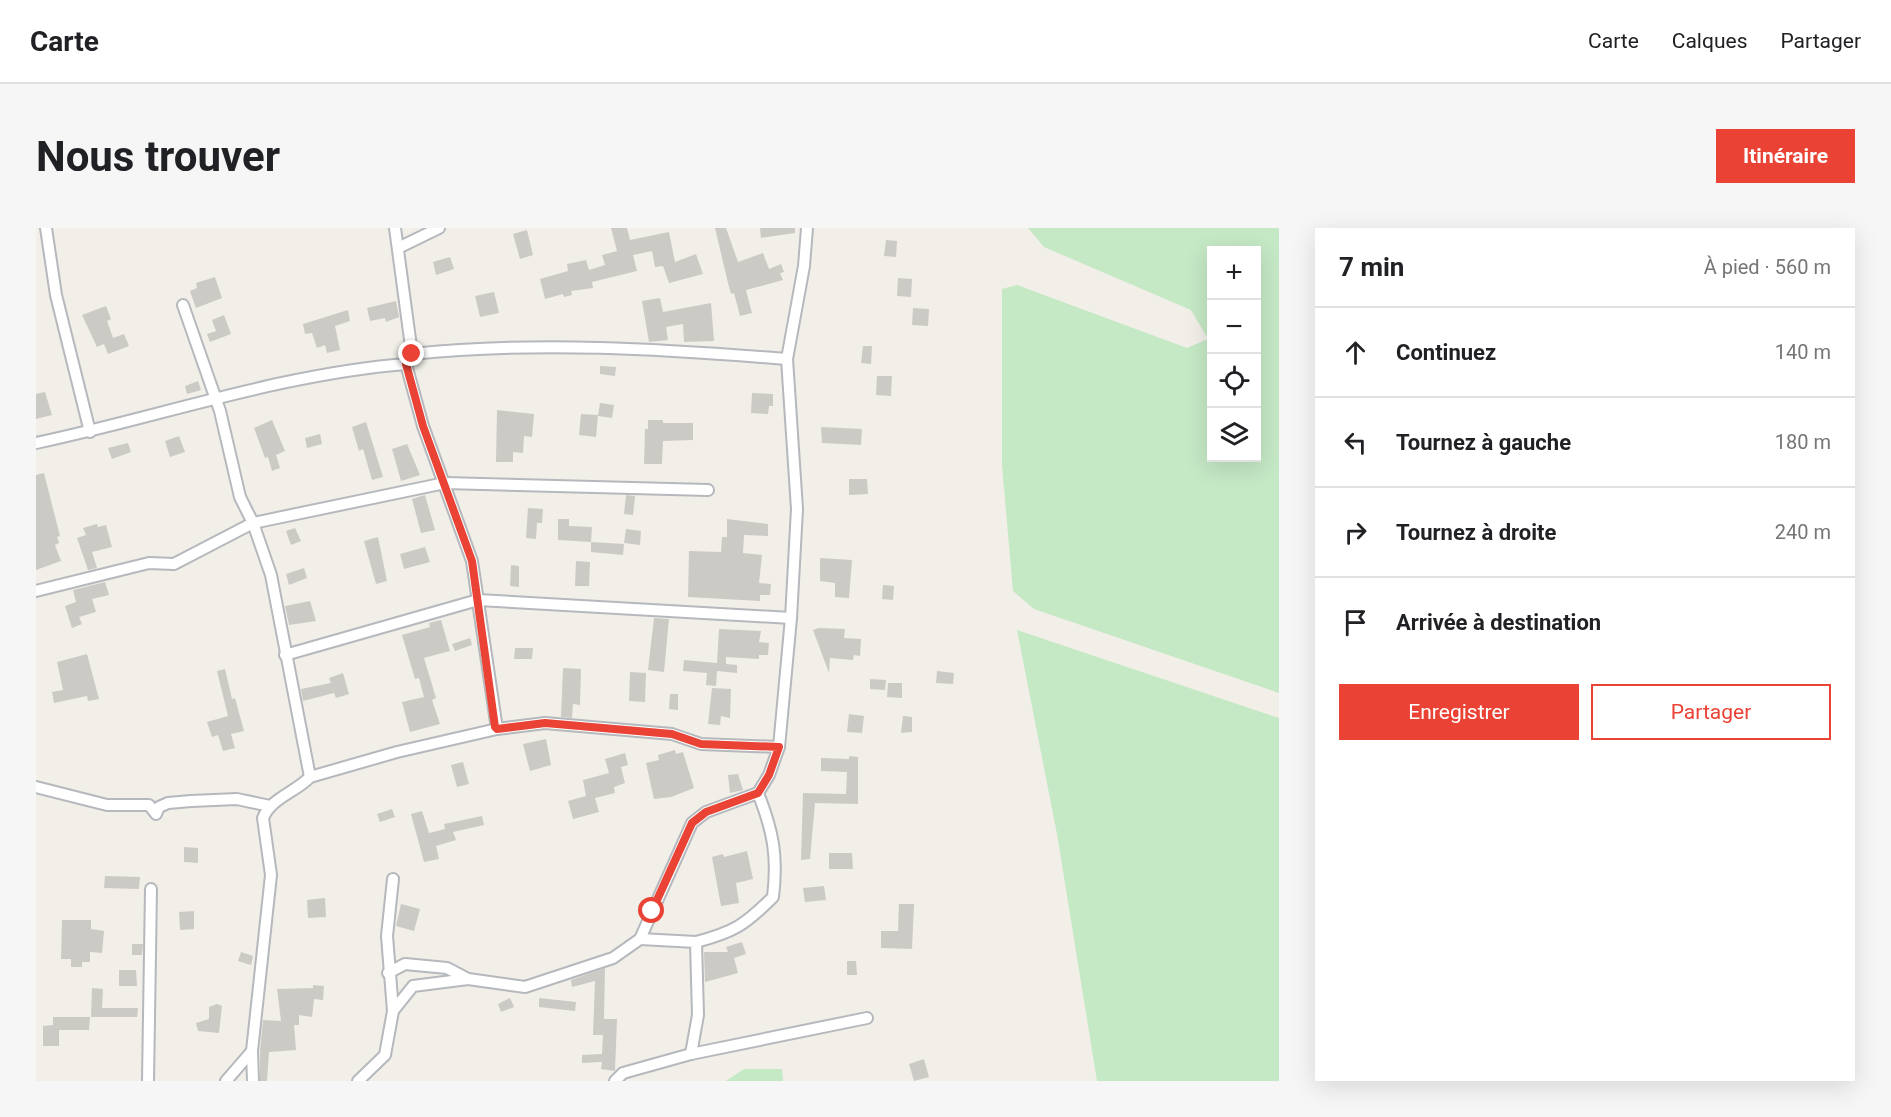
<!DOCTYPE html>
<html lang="fr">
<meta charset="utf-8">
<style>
:root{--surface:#fff;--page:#f6f6f6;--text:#202124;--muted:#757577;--line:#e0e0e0;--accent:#ea4335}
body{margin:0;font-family:Roboto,sans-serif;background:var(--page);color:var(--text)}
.controls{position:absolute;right:18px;top:18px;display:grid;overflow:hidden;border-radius:0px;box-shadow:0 6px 24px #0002}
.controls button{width:54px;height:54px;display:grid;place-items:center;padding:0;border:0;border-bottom:2px solid var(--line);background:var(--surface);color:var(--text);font:30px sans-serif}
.stop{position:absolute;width:18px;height:18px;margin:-14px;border:4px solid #ea4335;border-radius:50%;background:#fff}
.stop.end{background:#ea4335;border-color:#fff;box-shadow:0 2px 6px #0008}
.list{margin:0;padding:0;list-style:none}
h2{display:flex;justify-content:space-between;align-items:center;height:78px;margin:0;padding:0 24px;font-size:26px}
h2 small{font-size:20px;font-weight:400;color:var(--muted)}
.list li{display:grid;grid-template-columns:39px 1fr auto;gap:18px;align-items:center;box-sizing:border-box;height:90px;padding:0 24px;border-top:2px solid var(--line)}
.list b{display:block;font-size:22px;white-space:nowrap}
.list em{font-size:20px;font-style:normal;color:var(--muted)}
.actions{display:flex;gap:12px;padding:18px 24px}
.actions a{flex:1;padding:14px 0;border:2px solid var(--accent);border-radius:0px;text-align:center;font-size:21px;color:var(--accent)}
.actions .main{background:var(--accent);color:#fff}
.icon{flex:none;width:33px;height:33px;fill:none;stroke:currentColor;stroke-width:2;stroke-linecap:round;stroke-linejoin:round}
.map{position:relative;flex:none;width:1243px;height:853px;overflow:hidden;border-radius:0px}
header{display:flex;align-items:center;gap:36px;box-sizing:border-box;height:84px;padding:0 30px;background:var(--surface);border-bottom:2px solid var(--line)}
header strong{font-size:28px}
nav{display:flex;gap:33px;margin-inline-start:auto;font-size:21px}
.intro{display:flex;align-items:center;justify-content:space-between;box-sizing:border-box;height:144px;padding:0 36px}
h1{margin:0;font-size:42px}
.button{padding:15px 27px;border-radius:0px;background:var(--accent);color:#fff;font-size:21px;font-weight:700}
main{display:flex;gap:36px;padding:0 36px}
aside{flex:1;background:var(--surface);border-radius:0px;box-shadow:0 6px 24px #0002}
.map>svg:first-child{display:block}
.green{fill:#c5e8c5;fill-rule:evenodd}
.building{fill:#cccac5}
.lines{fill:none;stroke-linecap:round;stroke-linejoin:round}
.minor-casing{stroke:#b5b8bc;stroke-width:14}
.minor{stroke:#fff;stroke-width:10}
.route{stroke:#ea4335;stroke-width:8}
</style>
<header>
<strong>Carte</strong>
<nav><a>Carte</a><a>Calques</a><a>Partager</a></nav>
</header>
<div class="intro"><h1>Nous trouver</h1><a class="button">Itinéraire</a></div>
<main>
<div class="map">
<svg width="1243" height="853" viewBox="0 0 1243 853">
<rect width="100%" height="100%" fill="#f1efe8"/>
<g class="green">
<path d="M992,0H1243V465L998,381L977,363L966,237V61L981,57L1151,120L1172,111L1155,82L1008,19ZM1220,22V230H1176V22Z"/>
<path d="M981,402L1243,490V853H1061L1021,606Z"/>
<path d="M708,841H746L747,853H690Z"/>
</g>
<g class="building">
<path d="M575,0H591L594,12L633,4L639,34L660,26L667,46L633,55L627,38L619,39L616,23L597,27L601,43L556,54L557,60L535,63L536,67L528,69L527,66L509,71L504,51L532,43L531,36L550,32L553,42L569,37L566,27L581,23Z"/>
<path d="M679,0H690L702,34L727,25L733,41L745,36L748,44L744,45L747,52L710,62L716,85L704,88L698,65L695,66L692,55Z"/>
<path d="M724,0H759V5L725,10Z"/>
<path d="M491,2L497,27L484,31L477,6Z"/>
<path d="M850,12L861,13L860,29L848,28Z"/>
<path d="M414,29L418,41L400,47L397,34Z"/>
<path d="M179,49L186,70L160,80L154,63L161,60L160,55Z"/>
<path d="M862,50L876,51L875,69L861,68Z"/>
<path d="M458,64L463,85L444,89L439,68Z"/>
<path d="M624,70L627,84L675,75L678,113L648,114L647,96L630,99L632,112L613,114L606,73Z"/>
<path d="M360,73L363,89L350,94L349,90L334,93L331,80Z"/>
<path d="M70,78L75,91L71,93L77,110L88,106L93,118L72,126L68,116L61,119L46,87Z"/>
<path d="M877,80L893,81L892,98L876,97Z"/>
<path d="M312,82L314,93L299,98L304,122L291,125L289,117L281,120L276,105L269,106L267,96Z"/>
<path d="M188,87L195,106L174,114L171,106L180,103L176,92Z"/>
<path d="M827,118H836L835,136L825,135Z"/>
<path d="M564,138L580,139L579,148L564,146Z"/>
<path d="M841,148H856L855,168L840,167Z"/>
<path d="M162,153L165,162L151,166L149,158Z"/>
<path d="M9,164L16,187L0,191V166Z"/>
<path d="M716,165L737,166V178H733L732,186L715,185Z"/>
<path d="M564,175L578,177L576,190L562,188Z"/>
<path d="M461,182L498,186L496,209L488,208L487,225L477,224V234H460Z"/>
<path d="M545,186L562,187L560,209L543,207Z"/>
<path d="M236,192L249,223L240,227L244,240L236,243L232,229L229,230L218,200Z"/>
<path d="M612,192H627V195H657V212L627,213L626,236H608L609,201H612Z"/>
<path d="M330,194L347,249L336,252L327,221L323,223L316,199Z"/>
<path d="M785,199L826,201L825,217L786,215Z"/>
<path d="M284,206L286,216L271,220L269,210Z"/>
<path d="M143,208L149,224L134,229L129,213Z"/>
<path d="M92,215L95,224L76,231L72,220Z"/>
<path d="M371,216L384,247L365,253L356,221Z"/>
<path d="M8,245L24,308L21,309L23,315L19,317L25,333L0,342V247Z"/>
<path d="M813,251H831L832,266L813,267Z"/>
<path d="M389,267L399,302L385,305L376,271Z"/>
<path d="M590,267L599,268L597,287L588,286Z"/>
<path d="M492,280L507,281L506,295H501L500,311L490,310Z"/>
<path d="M522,291H533V298L556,299L555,314L588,316L587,327L555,324V314L522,312Z"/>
<path d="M691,291L732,296V308L708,307L707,325L726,327L723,355L735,356L734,367H724V373L652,369L653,323L685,324L686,309H691Z"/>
<path d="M61,296L62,299L70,297L76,319L56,324L61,340L52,342L41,310L50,307L47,300Z"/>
<path d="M259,300L265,313L255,317L250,303Z"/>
<path d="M590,301L605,303L604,317L588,315Z"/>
<path d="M342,309L351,353L340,356L328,313Z"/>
<path d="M389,319L394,334L368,341L364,326Z"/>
<path d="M784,330L816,332L813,370L799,369V355L784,353Z"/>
<path d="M540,333L554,334L553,358H539Z"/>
<path d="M475,337L483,338V359L474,358Z"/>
<path d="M268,340L271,350L253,357L250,346Z"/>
<path d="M69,354L73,367L56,371L60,384L43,389L46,396L36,400L29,378L40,374L37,362Z"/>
<path d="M847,357L858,358L857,372L846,371Z"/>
<path d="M274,373L280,393L253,397L249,378Z"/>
<path d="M618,390L633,391L628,444L612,442Z"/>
<path d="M405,392L414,423L388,430L400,470L396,472L404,496L374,504L366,474L388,469L383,450L379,451L366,407L394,399L393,395Z"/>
<path d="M783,400L809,401L808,410L825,411L824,428L818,427L817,432L794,430L793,445L777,402Z"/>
<path d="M683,401L725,403L723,414L733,415L732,427H723V431L690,429V436L701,437V445L681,443L680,458L670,457L671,445L647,443L648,432L681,435Z"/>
<path d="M434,410L436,417L419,423L416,416Z"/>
<path d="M479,420H497L496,431H478Z"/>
<path d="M51,426L63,471L52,473L51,468L18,475L16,464L27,462L21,434Z"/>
<path d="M527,440L545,441L544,477L537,476L536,490L525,489Z"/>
<path d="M189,441L196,471L199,470L208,503L195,506L199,520L187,523L182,507L176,509L171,494L192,488L181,443Z"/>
<path d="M901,443L918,445L917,456L900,455Z"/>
<path d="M594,444L610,445L609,474L593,473Z"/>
<path d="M307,445L313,466L300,470L298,465L267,473L265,461L295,455L293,450Z"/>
<path d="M834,451L850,452L849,462L834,461Z"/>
<path d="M852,455H866V470L851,469Z"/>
<path d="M676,460L695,461L694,490L685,488L684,497L672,496Z"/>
<path d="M634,466H642V482L633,481Z"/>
<path d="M813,486L828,488L826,505L811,504Z"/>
<path d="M867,488L876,489V504L865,505Z"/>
<path d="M510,511L515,537L494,543L487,516Z"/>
<path d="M639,522L640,526L647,524L658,560L635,569L618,571L610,535L623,532L622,527Z"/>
<path d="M589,525L592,537L585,539L589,555L578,559L579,565L559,570L563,584L537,591L532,573L550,568L547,552L573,545L569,531Z"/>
<path d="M813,528L822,529V576L779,575L774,631L765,632L767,565L810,566L811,544L785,543V530L813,531Z"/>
<path d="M427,534L433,556L421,559L415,537Z"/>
<path d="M702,546L707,562L694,565L692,547Z"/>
<path d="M356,581L359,589L344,594L341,586Z"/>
<path d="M386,583L393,605L409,601L408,596L446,588L448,597L417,604L420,612L400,618L403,631L388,634L375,586Z"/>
<path d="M148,619L162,620V635L148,634Z"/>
<path d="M711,623L717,651L700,655L703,675L685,678L676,629L687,626L688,629Z"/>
<path d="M793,625H816L817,641H793Z"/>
<path d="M69,648L104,649L103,661L68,660Z"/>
<path d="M788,658L790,672L769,674L767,660Z"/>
<path d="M289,670L290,689L272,690L271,672Z"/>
<path d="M365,676L384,681L378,703L360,698Z"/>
<path d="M863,676H878L876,721L845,720V703H862Z"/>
<path d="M158,683V701L144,702L143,684Z"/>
<path d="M26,692H55V701L68,703L66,725L54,724V734H46V739H35V731H25Z"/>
<path d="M706,714L710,726L698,730L702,745L669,754L668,724H692L690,719Z"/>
<path d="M96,716H107L106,727H96Z"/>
<path d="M205,724L217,728L215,737L202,733Z"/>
<path d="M811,733H820L821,747H811Z"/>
<path d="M569,740L568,791H581L579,843L565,841L566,834L546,835V827L566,826L567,807H557L559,753L536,759L535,752Z"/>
<path d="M83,742H100L101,758H83Z"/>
<path d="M277,757L288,758L287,772L278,771L276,789L263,787V797H258L260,822L233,824L231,853H224V823L227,792L245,793L241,761L277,760Z"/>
<path d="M56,760L67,761L66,780H102L101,789H55Z"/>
<path d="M474,770L478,779L465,784L462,776Z"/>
<path d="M503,770L540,774L539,783L503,779Z"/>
<path d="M181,776L186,778L183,805L162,803L160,795L173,791V779Z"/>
<path d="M17,789H54L53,802H23V818H7V798L17,797Z"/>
<path d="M888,831L893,849L878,853L873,836Z"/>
</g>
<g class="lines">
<defs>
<g id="minor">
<path d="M10,0L20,67L54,204"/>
<path d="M359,0L376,126"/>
<path d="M362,20L403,0"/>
<path d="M147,77L184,183L204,269L217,295L409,255L672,262"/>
<path d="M0,215C123,189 244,146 370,136L376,126C500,113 626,121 751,131"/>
<path d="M0,363L113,335L138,336L217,295L235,347L274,549"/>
<path d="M249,427L442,372L755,390"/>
<path d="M461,501L509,495L636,506L665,516L743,519"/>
<path d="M0,559L71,577H113L120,586L123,579L132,575L155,573L201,571L234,578"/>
<path d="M660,714C698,704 709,697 737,669C742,628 737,603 722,565"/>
<path d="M352,745L369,736L411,740L430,750"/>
<path d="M357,783L351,708L357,651"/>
<path d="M655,826L831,790"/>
<path d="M112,853L115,661"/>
<path d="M190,853L216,823"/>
<path d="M217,853L216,823L235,647L227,590C235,570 260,564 274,549L361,524L461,501L436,333L387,198L370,136"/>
<path d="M322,853L349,827L357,783L377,758L432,751L489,759L577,730L604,711L656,595L670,584L722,565L733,547L743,519L755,390L761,281L751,131L768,38L771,0"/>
<path d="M579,853L587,845L655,826L662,787L660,714L604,711"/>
</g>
</defs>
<use href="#minor" class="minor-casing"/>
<use href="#minor" class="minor"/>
</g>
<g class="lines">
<path class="route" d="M376,126L370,136L387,198L436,333L459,499L461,501L509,495L636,506L665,516L743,519L733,547L722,565L670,584L656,595L616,683"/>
</g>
</svg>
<div class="controls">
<button>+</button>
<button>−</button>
<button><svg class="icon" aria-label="locate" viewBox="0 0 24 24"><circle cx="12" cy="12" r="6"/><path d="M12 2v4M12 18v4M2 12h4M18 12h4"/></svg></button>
<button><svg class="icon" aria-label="layers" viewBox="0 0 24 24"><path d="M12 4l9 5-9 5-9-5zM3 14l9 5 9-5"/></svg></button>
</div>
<div class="stop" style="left:616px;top:683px"></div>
<div class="stop end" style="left:376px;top:126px"></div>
</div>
<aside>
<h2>7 min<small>À pied · 560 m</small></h2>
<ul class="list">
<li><svg class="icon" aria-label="ahead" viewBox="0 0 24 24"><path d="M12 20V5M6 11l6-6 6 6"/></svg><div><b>Continuez</b></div><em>140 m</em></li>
<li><svg class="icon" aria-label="left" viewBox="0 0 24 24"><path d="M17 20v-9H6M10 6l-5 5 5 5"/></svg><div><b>Tournez à gauche</b></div><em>180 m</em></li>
<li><svg class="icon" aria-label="right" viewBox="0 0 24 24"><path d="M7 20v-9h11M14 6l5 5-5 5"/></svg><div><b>Tournez à droite</b></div><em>240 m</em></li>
<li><svg class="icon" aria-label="arrive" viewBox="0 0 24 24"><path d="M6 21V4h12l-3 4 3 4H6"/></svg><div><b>Arrivée à destination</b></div></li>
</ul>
<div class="actions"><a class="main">Enregistrer</a><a>Partager</a></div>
</aside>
</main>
